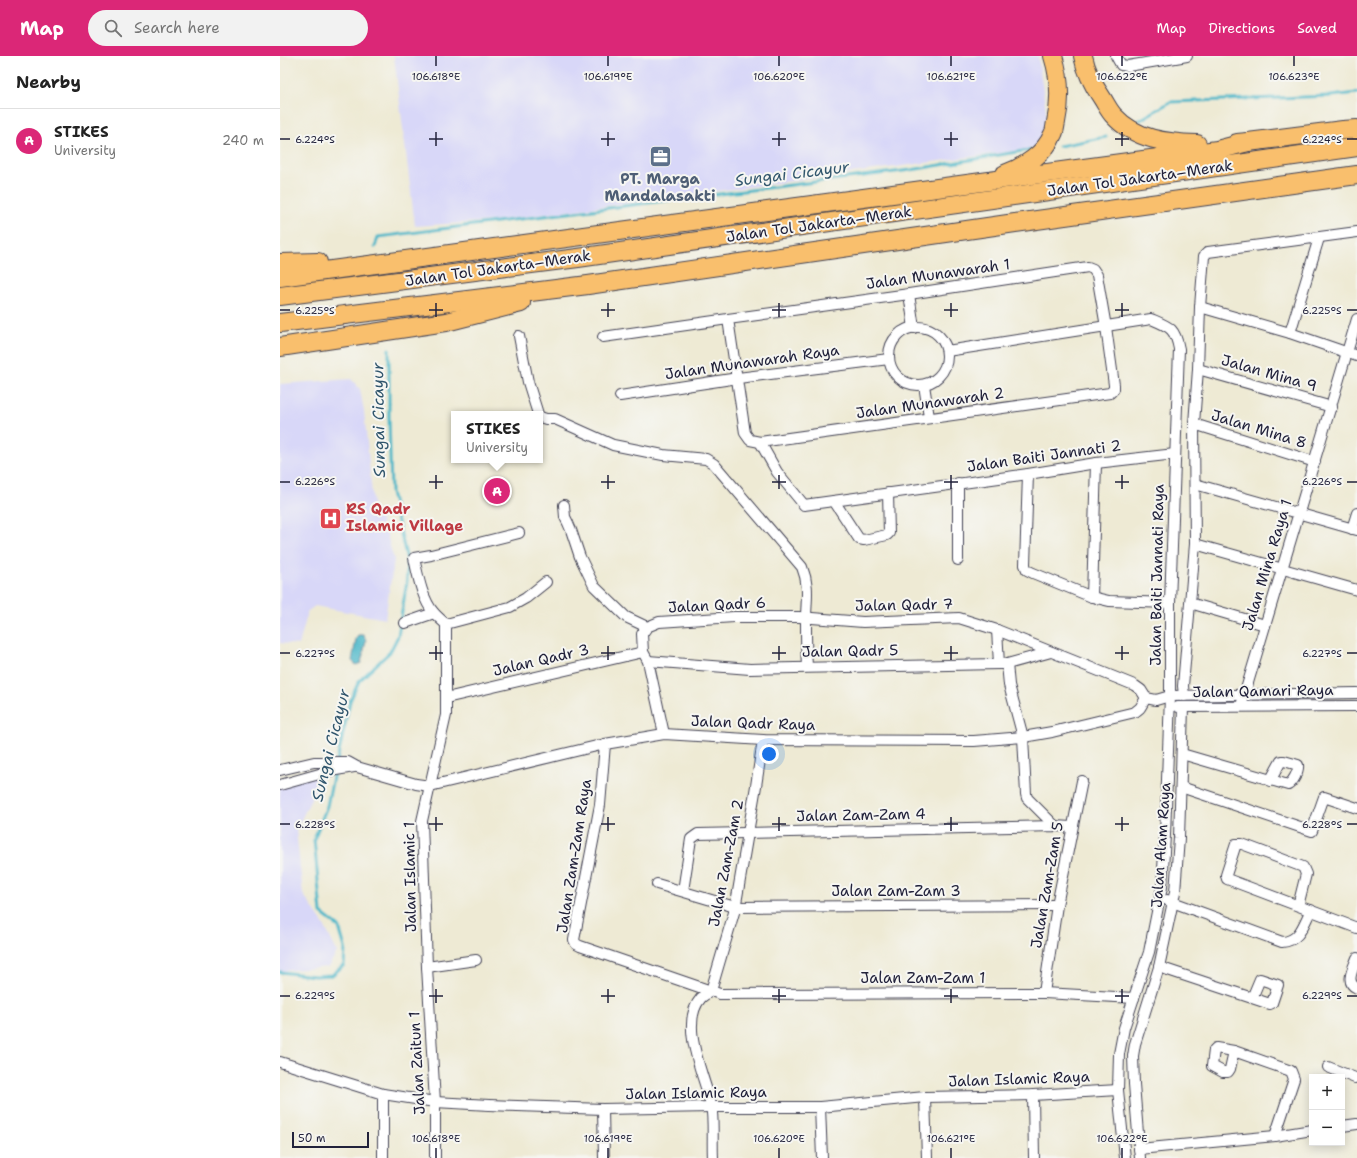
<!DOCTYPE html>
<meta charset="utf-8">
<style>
:root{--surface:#fff;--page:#f2f2f2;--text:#222;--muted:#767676;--line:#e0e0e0;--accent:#db2777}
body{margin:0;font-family:"Shantell Sans",sans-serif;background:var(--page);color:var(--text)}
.controls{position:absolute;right:12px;bottom:12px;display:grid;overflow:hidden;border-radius:0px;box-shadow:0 2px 10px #0003}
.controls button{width:36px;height:36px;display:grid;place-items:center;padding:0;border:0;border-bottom:1px solid var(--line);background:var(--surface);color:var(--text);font:20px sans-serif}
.scale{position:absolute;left:12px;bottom:10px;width:77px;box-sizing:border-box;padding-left:4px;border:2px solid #22223b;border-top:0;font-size:11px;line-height:14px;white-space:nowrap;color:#22223b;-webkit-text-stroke:3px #f6f6f2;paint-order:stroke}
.you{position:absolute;left:489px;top:698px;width:14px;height:14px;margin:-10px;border:3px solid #fff;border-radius:50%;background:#1a73e8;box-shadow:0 0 0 6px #1a73e833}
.badge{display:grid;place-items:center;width:26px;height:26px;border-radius:50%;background:var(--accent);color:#fff;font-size:13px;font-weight:700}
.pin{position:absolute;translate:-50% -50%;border:2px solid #fff;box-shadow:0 1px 4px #0006}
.popup{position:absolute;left:171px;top:355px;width:92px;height:52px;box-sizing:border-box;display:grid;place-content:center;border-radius:0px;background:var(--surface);filter:drop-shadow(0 1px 3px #0005);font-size:13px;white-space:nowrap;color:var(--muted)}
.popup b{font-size:15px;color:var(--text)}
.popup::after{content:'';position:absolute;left:50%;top:100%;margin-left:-8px;border:8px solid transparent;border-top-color:var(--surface)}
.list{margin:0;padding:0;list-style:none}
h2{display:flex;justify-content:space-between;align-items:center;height:52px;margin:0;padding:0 16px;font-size:17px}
h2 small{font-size:13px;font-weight:400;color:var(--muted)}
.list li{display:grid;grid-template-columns:26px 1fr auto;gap:12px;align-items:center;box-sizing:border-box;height:64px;padding:0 16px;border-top:1px solid var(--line)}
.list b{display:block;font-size:15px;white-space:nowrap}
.list p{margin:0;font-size:13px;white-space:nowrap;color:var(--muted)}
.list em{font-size:13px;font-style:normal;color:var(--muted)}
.icon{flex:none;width:22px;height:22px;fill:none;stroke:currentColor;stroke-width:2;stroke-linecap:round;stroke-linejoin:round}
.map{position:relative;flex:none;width:1077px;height:1102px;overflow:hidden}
header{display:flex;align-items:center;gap:24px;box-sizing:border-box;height:56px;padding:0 20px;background:var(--accent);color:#fff}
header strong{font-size:19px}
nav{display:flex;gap:22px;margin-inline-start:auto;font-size:14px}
.search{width:280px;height:36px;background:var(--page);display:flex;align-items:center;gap:10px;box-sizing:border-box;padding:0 14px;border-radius:22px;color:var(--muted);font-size:15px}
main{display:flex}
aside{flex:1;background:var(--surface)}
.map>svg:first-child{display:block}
.built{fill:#d8d7f8}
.water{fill:#4cb7c9;stroke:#376c82}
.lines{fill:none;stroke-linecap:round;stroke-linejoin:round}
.stream{stroke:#4cb7c9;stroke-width:3}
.minor-casing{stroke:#414052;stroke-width:12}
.motorway-casing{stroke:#414052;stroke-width:20}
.minor{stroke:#fff;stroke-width:10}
.motorway{stroke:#f9bf6d;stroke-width:18}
.ticks{fill:none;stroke:#22223b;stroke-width:1.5}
.labels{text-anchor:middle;stroke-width:4;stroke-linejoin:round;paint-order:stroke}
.street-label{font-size:15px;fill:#22223b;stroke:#f6f6f2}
.service-label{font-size:15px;font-weight:bold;fill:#4e5e75;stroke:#f6f6f2}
.health-label{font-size:15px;font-weight:bold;fill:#be3a42;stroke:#f6f6f2;text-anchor:start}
.water-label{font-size:16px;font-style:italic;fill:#31566d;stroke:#f6f6f2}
.ticks-label{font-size:10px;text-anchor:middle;fill:#22223b;stroke:#f6f6f2;stroke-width:4;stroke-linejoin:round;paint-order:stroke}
</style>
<header>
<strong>Map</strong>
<div class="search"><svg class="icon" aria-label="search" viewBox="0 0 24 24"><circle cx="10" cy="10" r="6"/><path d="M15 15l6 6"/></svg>Search here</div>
<nav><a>Map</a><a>Directions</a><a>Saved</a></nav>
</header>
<main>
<aside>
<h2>Nearby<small></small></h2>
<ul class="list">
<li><span class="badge">A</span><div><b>STIKES</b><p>University</p></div><em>240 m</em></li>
</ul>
</aside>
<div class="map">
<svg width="1077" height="1102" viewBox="0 0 1077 1102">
<rect width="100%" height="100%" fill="#f6f6f2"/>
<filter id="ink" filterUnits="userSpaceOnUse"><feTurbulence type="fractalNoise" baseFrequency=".025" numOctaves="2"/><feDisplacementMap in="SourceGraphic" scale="8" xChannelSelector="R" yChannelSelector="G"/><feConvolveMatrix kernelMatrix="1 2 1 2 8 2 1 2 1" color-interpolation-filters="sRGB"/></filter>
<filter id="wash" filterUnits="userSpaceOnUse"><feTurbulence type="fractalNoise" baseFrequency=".012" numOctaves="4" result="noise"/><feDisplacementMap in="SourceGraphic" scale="16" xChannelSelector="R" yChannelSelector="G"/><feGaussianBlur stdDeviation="0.9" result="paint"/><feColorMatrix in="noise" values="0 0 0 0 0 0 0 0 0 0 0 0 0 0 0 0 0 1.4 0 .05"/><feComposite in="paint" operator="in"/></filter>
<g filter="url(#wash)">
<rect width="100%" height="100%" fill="#eeead4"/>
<g class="built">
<path d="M114,0H758L771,90L214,165L135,170Z"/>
<path d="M71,323L80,333L84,355L93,449L106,475L114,504L105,563L35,550L28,555L19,589L0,587V328Z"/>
<path d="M45,714L16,774L23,838L44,869L57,896L48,911L0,915V730Z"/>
</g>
<path class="water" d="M78,579H84L86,585L81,607L76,609L72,605L76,583Z"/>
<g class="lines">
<g class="stream">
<path d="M860,64L890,46L1051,40L1077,37"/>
<path d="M779,90L826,81"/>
<path d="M95,191L98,181L631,114L749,94"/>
<path d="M57,705L70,645L79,625L110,596L118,580L127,525V504L111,436L109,360V293"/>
<path d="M0,916L35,920L52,919L64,909L65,892L59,871L41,857L34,783L47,750L54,716"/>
</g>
</g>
</g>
<g filter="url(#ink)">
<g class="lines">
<defs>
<g id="minor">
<path d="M836,0L841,9L848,10L907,0"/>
<path d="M808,211L813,213L817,219L826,271L834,329V333L830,337L480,386L470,384L465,377L448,263L629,238Z"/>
<path d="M629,238L634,272"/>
<path d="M920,251L1010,277L1077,300"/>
<circle cx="638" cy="300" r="29"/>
<path d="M1010,277L1039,182"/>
<path d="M239,280L248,326L258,358"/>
<path d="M323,281L448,263"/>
<path d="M667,295L871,263C890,271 895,272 899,293L890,547V640L885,779L882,831L869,896L844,972L839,998L838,1034L845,1102"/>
<path d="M918,313L1052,351"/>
<path d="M644,329L649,361"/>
<path d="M340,340L458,322L609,303"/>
<path d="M260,361L266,363H275L333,389L383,399L426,403L434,408L522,511C530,531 526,544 526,564C526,580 526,595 527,611"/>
<path d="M914,368L1035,406"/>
<path d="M480,386L497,416L524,449L748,418L816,407L895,398"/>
<path d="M748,418L745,509L747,514L753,517L812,541L829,545L890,547"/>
<path d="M678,427V504"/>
<path d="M915,428L1077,474"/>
<path d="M554,445L579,483L584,484L607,479L609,477L608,437"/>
<path d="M284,449L285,461L288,467L291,474L300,501L314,530L346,561L367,571"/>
<path d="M1072,473L1077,457"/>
<path d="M915,488L1077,534"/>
<path d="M812,541L816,407"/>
<path d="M910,547L985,569"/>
<path d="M125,567L154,557"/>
<path d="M166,568C162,565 158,561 154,557C142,543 138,520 134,502L151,499L239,477"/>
<path d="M717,574L719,608"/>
<path d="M368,605L470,613L719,608H727L771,596"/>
<path d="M727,608L729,629L743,681L746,738L747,742L775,770"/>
<path d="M904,640L903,630L915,488L914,368L918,313L920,251L924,200L928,196L1077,176"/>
<path d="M166,642L363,596"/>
<path d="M866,642L876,644L890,640L1077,637"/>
<path d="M961,650L1077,263"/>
<path d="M898,651L1077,650"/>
<path d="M384,678L368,605L363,596L362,578L367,571L379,566L454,561H519L583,566L679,562L717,574L854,629L861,634L866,642"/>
<path d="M483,684L476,730L455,853L431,935L440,938L764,937L854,942"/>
<path d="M325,688L320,749L294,884L296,888L300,890L431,935C428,937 424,939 421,942C398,968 425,1021 431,1049C434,1062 432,1088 433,1102"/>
<path d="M902,698L1008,729C1013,726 1019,715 1018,709L1004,705H1001L990,725"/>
<path d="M0,714L34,706H68L77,711L136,728L150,730L325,688L384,678L483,684L694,685L743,681L772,676L855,656L860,652L866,642"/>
<path d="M0,729L50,715L74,711"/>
<path d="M901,731L1032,775L1044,741L1077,752"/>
<path d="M377,828L455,851L777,849"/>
<path d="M403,835L411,783L418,778L775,770L791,771"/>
<path d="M887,844L1002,886C1020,885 1023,869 1031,854"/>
<path d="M1018,850L1026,818L1023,811L962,788H956L946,819L947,823L1077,872"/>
<path d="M1077,902C1074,911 1064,927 1077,932"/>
<path d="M147,911L196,904"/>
<path d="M879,911L990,948L992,947L998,929L980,923L972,942"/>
<path d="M764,937L777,849L802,725"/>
<path d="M954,995L950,1013L948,1016H943L932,1010L934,994L936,992L954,995L1011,1015L1014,1023L995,1080"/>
<path d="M0,1006L103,1038L155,1046L209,1049L323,1053L432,1051H540L645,1041L753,1039L838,1034"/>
<path d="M1048,1011L1075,1022"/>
<path d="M753,1039L754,1102"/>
<path d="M645,1041L647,1102"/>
<path d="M540,1051L542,1102"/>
<path d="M323,1053L324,1102"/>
<path d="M1062,1070L1077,1068"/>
<path d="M859,1093L995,1080L1032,1074"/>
<path d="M103,1102V1038"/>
<path d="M155,1102V1046L147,911L142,765L166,659V568L230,551L246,542L266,526"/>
<path d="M860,1102L854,1028L853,1000L855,988L879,911L895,836L899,782L903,651"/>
</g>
<g id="motorway">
<path d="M803,0C806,15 813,29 822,42C826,48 829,55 834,60C856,84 887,87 917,88"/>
<path d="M957,87L968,86L1063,74L1077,73"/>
<path d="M725,118C744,111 765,98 773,78C775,75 775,70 776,66C781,44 780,22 773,0"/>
<path d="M0,207L38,206"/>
<path d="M0,221L937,94L968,86"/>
<path d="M0,240L298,202L1077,91"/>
<path d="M0,267L308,229L728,168L1077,119"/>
<path d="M0,291L166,266L241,247"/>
</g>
</defs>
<use href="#minor" class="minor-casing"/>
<use href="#motorway" class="motorway-casing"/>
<use href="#minor" class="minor"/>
<use href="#motorway" class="motorway"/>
</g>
</g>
<path class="ticks" d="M156,0V10M328,0V10M499,0V10M671,0V10M842,0V10M1014,0V10M156,76V90M328,76V90M499,76V90M671,76V90M842,76V90M0,83H10M149,83H163M321,83H335M492,83H506M664,83H678M835,83H849M1067,83H1077M156,247V261M328,247V261M499,247V261M671,247V261M842,247V261M0,254H10M149,254H163M321,254H335M492,254H506M664,254H678M835,254H849M1067,254H1077M156,419V433M328,419V433M499,419V433M671,419V433M842,419V433M0,426H10M149,426H163M321,426H335M492,426H506M664,426H678M835,426H849M1067,426H1077M156,590V604M328,590V604M499,590V604M671,590V604M842,590V604M0,597H10M149,597H163M321,597H335M492,597H506M664,597H678M835,597H849M1067,597H1077M156,761V775M328,761V775M499,761V775M671,761V775M842,761V775M0,768H10M149,768H163M321,768H335M492,768H506M664,768H678M835,768H849M1067,768H1077M156,933V947M328,933V947M499,933V947M671,933V947M842,933V947M0,940H10M149,940H163M321,940H335M492,940H506M664,940H678M835,940H849M1067,940H1077M156,1092V1102M328,1092V1102M499,1092V1102M671,1092V1102M842,1092V1102"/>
<defs>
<symbol id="office-square" viewBox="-11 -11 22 22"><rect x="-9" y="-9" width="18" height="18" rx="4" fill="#5c6f8a" stroke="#f6f6f2"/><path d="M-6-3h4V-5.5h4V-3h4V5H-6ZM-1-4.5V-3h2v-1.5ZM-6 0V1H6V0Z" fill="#fff"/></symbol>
<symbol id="hospital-square" viewBox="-11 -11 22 22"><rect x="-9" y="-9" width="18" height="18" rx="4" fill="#e0444e" stroke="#f6f6f2"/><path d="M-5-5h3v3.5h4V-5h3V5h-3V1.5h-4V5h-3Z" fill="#fff"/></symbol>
</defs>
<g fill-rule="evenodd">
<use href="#office-square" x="368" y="88" width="25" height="25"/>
<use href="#hospital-square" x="38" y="450" width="25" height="25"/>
</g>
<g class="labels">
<g class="street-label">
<text transform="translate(860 122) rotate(-8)" y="5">Jalan Tol Jakarta–Merak</text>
<text transform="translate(539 168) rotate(-8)" y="5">Jalan Tol Jakarta–Merak</text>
<text transform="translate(218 212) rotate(-8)" y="5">Jalan Tol Jakarta–Merak</text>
<text transform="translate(658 218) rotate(-8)" y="5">Jalan Munawarah 1</text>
<text transform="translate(472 306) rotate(-8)" y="5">Jalan Munawarah Raya</text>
<text transform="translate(989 317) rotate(16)" y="5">Jalan Mina 9</text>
<text transform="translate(650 347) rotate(-8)" y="5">Jalan Munawarah 2</text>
<text transform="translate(979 373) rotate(17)" y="5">Jalan Mina 8</text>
<text transform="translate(764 400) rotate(-8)" y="5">Jalan Baiti Jannati 2</text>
<text transform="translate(987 509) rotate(-73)" y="5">Jalan Mina Raya 1</text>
<text transform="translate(877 519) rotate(-89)" y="5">Jalan Baiti Jannati Raya</text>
<text transform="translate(437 549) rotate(-3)" y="5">Jalan Qadr 6</text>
<text transform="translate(624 549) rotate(-1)" y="5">Jalan Qadr 7</text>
<text transform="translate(570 595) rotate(-1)" y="5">Jalan Qadr 5</text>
<text transform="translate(261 604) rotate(-13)" y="5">Jalan Qadr 3</text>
<text transform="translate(983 635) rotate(-1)" y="5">Jalan Qamari Raya</text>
<text transform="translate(473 667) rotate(2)" y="5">Jalan Qadr Raya</text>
<text transform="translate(581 759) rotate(-1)" y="5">Jalan Zam-Zam 4</text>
<text transform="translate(881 789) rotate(-86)" y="5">Jalan Alam Raya</text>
<text transform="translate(294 800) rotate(-81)" y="5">Jalan Zam-Zam Raya</text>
<text transform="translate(446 807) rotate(-79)" y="5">Jalan Zam-Zam 2</text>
<text transform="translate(130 821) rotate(-91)" y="5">Jalan Islamic 1</text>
<text transform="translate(767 829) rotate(-80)" y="5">Jalan Zam-Zam 5</text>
<text x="616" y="840">Jalan Zam-Zam 3</text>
<text x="643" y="927">Jalan Zam-Zam 1</text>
<text transform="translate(137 1007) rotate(-93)" y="5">Jalan Zaitun 1</text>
<text transform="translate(739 1023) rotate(-2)" y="5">Jalan Islamic Raya</text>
<text transform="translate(416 1037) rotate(-1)" y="5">Jalan Islamic Raya</text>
</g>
<g class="service-label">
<text x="380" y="128">PT. Marga<tspan x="380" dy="17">Mandalasakti</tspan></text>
</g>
<g class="health-label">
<text x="66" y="458">RS Qadr<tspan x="66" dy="17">Islamic Village</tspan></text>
</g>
<g class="water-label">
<text transform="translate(512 117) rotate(-7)" y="6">Sungai Cicayur</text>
<text transform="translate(98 364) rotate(-91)" y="6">Sungai Cicayur</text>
<text transform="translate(50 689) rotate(-76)" y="6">Sungai Cicayur</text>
</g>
</g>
<g class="ticks-label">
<text x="156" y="24">106.618°E</text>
<text x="328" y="24">106.619°E</text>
<text x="499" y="24">106.620°E</text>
<text x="671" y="24">106.621°E</text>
<text x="842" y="24">106.622°E</text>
<text x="1014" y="24">106.623°E</text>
<text x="35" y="87">6.224°S</text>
<text x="1042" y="87">6.224°S</text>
<text x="35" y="258">6.225°S</text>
<text x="1042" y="258">6.225°S</text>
<text x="35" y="429">6.226°S</text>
<text x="1042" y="429">6.226°S</text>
<text x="35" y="601">6.227°S</text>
<text x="1042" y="601">6.227°S</text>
<text x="35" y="772">6.228°S</text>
<text x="1042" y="772">6.228°S</text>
<text x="35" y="943">6.229°S</text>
<text x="1042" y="943">6.229°S</text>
<text x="156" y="1086">106.618°E</text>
<text x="328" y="1086">106.619°E</text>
<text x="499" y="1086">106.620°E</text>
<text x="671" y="1086">106.621°E</text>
<text x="842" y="1086">106.622°E</text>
</g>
</svg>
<div class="controls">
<button>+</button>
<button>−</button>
</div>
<div class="scale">50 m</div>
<div class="you"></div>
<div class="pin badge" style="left:217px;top:435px">A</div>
<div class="popup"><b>STIKES</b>University</div>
</div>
</main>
